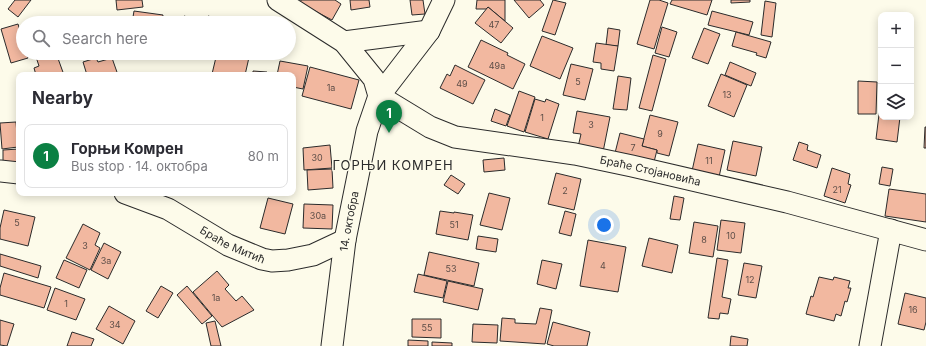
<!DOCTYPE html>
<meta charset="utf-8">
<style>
:root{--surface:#fff;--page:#f2f2f3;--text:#2b2b33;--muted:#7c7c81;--line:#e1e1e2;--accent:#0b8043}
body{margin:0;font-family:Inter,sans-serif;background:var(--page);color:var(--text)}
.controls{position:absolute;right:12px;top:12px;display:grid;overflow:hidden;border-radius:8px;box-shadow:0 2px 10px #0003}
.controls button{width:36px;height:36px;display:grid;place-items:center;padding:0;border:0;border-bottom:1px solid var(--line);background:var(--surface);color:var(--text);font:20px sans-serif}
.you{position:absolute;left:604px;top:225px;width:14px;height:14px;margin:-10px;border:3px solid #fff;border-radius:50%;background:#1a73e8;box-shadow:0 0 0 6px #1a73e833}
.badge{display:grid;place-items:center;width:26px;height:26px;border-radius:50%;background:var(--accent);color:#fff;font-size:13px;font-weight:700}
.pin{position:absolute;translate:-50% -33px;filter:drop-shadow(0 1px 2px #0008)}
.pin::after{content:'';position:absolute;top:21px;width:14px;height:12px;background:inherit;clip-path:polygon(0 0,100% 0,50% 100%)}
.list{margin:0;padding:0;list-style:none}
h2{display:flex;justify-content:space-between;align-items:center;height:52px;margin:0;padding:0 16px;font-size:17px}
h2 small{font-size:13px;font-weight:400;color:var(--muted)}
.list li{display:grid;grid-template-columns:26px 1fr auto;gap:12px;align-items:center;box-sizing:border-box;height:64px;margin:0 8px 8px;padding:0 8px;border:1px solid var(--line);border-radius:8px}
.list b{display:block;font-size:15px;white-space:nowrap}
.list p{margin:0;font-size:13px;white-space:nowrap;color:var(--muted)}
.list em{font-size:13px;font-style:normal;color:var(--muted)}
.icon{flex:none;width:22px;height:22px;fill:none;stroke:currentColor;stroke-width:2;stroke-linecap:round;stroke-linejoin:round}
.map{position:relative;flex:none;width:926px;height:346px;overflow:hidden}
.search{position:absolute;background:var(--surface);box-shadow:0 2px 10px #0003;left:16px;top:16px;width:280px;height:44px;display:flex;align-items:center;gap:10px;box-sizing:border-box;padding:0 14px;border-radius:22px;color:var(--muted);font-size:15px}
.panel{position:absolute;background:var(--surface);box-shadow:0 2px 10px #0003;left:16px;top:72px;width:280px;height:124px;border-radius:8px}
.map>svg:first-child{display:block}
.building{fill:#f2b8a0;stroke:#2b2b2b}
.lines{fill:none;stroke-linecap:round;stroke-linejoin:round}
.minor-casing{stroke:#2b2b2b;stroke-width:23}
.minor{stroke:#fdfbea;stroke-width:21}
.labels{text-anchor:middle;stroke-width:3;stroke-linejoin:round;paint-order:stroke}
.number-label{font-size:9px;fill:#5d4e48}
.street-label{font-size:11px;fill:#2b2b2b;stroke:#fdfbea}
.quarter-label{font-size:13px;letter-spacing:1px;fill:#2b2b2b;stroke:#fdfbea}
</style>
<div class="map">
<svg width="926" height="346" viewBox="0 0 926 346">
<rect width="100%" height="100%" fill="#fdfbea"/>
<g class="building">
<path d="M15,0H31L18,17L8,9Z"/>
<path d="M116,0H142L143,7L117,10Z"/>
<path d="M301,0H335L341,4L332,20L300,3Z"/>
<path d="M350,0H369L370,7L351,10Z"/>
<path d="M410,0H423L425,14L412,15Z"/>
<path d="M477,0H505V21L488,7L486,9H476Z"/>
<path d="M514,0H540L544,5L529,18Z"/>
<path d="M553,0L566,3L555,35L542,31Z"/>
<path d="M650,0H659L668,3L654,49L637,44Z"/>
<path d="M672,0H712L707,15L670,4Z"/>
<path d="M731,0H750V2L731,3Z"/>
<path d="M765,1L776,3L772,37L761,35Z"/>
<path d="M488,7L513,28L501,43L475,23Z"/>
<path d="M134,11L163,15L162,23H132Z"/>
<path d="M712,11L753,22L749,35L708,25Z"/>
<path d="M184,16L205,22L208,16L222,20L221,23H182Z"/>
<path d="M76,19L93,23H76Z"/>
<path d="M18,24L23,41V53H27L28,58L11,63L1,29Z"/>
<path d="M662,27L677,32L669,57L655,53Z"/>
<path d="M608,28L620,30L618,46L606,45Z"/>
<path d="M704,28L720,34L708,64L692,58Z"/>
<path d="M736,32L771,42L766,58L756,55L757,53L732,46Z"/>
<path d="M542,36L573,48L560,79L530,66Z"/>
<path d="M481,40L508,53L507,55L525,64L513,89L468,67Z"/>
<path d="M596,43L618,46L614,71L601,69V63L593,62Z"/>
<path d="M38,53H56L64,75H36L34,68L39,66L35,54Z"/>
<path d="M217,53H250L245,75L212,74Z"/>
<path d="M653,55L666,59L652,111L639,108Z"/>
<path d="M96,58L98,62L112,58L118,75H87L83,62Z"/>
<path d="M280,61L308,66L303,89L293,87V75H277Z"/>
<path d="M730,62L756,73L751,86L725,75Z"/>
<path d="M571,64L593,69L585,100L563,95Z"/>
<path d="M455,65L485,80L473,104L440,88L447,74L450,76Z"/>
<path d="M310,67L359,80L351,109L302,96Z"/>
<path d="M253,71L267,72V75H253Z"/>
<path d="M721,74L747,85L734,117L708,106Z"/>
<path d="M618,76L631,78L627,110L613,109Z"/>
<path d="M858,81L877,82L876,114H858Z"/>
<path d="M519,91L535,97L524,132L507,126Z"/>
<path d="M535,99L545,102L546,99L559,104L548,139L525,132Z"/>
<path d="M880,106H881V117H900L897,142L876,139Z"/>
<path d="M495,109L510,115L506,126L491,121Z"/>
<path d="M577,111L610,117L603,152L578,147L581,134L573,133Z"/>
<path d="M650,115L678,122L669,156L657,153V150L642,146Z"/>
<path d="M16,122L18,147L2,149L0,123Z"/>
<path d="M925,127H926V148H924Z"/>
<path d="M620,133L644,139L642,146L657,150L653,166L614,157Z"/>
<path d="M733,141L762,147L756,176L727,170Z"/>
<path d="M799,142L808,145L807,150L821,155L817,168L793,160Z"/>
<path d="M698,144L725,150L719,177L692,171Z"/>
<path d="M330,145L332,168L304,170L303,148Z"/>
<path d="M19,149V164H3V150Z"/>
<path d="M504,158L505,170L484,172L483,160Z"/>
<path d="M882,167L893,169L890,186L879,184Z"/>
<path d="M832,168L850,174L848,184L851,185L845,203L824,196Z"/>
<path d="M332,169L333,188L308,190L307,170Z"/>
<path d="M556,173L581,179L574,210L548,204Z"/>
<path d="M451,175L465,184L458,194L444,185Z"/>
<path d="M889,189L926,194V222L885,216Z"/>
<path d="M489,193L510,198L502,230L480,225Z"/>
<path d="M674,196L684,198L680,220L670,219Z"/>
<path d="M268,198L293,204L285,234L260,228Z"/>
<path d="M304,204L333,205L332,229L303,228Z"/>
<path d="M4,210L35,217L28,246L0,239V228Z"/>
<path d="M440,211L454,213V212L473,215L468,240L436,234Z"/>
<path d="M565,211L576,214L571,236L559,233Z"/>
<path d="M721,220L745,223L741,253L717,250Z"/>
<path d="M694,222L718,226L713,257L689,253Z"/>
<path d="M83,224L100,233L95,245L100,248L90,270L66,258Z"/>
<path d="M478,236L498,239L496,252L476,249Z"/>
<path d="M649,238L678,245L672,273L642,266Z"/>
<path d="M588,240L626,247L618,292L580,286Z"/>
<path d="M104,243L121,252L108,279L91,270Z"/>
<path d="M429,252L479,263L474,286L424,275Z"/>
<path d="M0,254L41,266L38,278L0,266Z"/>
<path d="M717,258L728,260L722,297L731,299L728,314L720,313L719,319L708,318Z"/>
<path d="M64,260L87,270L79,288L56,278Z"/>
<path d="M542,260L562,264L556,289L537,284Z"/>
<path d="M744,263L762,266L756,298L738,295Z"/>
<path d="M217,271L229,285L225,289L236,301L242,296L254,310L222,327L193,292Z"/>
<path d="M4,273L51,287L44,308L0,295V288Z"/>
<path d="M418,274L447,281L443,298L414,292Z"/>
<path d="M819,277L833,280L834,277L850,281L848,288H851L847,302L845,301L841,316L836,314L834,321L806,314L811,296L813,297Z"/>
<path d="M448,281L483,289L478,310L443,302Z"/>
<path d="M161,286L173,293L158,318L146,311Z"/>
<path d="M187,286L212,316L202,324L177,295Z"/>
<path d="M55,288L85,299L76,320L47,310Z"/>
<path d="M905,293L926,298V322L924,330L898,324Z"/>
<path d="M109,306L135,321L123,344L96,329Z"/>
<path d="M540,308L552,310L545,344L500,341L502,318L515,319V323L536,324Z"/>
<path d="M412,319H441V338L412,337Z"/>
<path d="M0,320L14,324L7,346L0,345Z"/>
<path d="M215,321L221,346H211L206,323Z"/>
<path d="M553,322L590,332L587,346H554L547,344Z"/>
<path d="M473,324L498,325L497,343L472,342Z"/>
<path d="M72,332L94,339L91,346H67Z"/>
<path d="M731,336L748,339L747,346H730Z"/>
<path d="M408,340L428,341V346H408Z"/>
<path d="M432,342L452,343V346H432Z"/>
</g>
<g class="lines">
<defs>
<g id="minor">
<path d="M278,0L344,42L374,79L379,96"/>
<path d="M344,42L429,31"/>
<path id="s1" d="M379,96L430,127L455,137L575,154L632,166L787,202L926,240"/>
<path d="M0,171L19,173"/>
<path id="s2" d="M125,193L168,209L228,245L262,259L272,261L288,260L313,255L345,240"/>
<path id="s3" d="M332,346L345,240L367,131L379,96L429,31L444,0"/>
<path d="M870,346L891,230"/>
</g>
</defs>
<use href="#minor" class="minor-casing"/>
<use href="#minor" class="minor"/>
</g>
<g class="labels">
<g class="number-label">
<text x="494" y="28">47</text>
<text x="497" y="69">49a</text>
<text x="578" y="85">5</text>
<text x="462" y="87">49</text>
<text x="331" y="91">1a</text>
<text x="727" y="98">13</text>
<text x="542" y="121">1</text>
<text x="591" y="128">3</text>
<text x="660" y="137">9</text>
<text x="633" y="151">7</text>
<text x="317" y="161">30</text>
<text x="709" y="164">11</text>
<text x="837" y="193">21</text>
<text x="565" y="194">2</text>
<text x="318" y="219">30a</text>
<text x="17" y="226">5</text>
<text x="454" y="228">51</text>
<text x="731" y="239">10</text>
<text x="704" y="243">8</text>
<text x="85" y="249">3</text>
<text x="106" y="264">3a</text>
<text x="603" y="269">4</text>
<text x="451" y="272">53</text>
<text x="750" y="283">12</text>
<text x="216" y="301">1a</text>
<text x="66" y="307">1</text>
<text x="913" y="313">16</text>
<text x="115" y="328">34</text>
<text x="427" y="331">55</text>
</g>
<g class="street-label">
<text dy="4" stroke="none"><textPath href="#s1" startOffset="285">Браће Стојановића</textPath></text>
<text dy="4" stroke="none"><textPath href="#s3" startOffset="126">14. октобра</textPath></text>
<text dy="4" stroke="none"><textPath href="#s2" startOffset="120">Браће Митић</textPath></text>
</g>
<g class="quarter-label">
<text x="393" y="170">ГОРЊИ КОМРЕН</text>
</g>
</g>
</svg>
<div class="controls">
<button>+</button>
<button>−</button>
<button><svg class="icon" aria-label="layers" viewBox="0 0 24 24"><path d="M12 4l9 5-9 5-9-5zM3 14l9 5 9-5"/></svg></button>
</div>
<div class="you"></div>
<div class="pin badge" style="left:389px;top:133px">1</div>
<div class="search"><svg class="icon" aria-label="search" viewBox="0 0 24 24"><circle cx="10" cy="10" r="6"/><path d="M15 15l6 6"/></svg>Search here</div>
<section class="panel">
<h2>Nearby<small></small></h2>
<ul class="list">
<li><span class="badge">1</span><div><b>Горњи Комрен</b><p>Bus stop · 14. октобра</p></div><em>80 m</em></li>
</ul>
</section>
</div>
